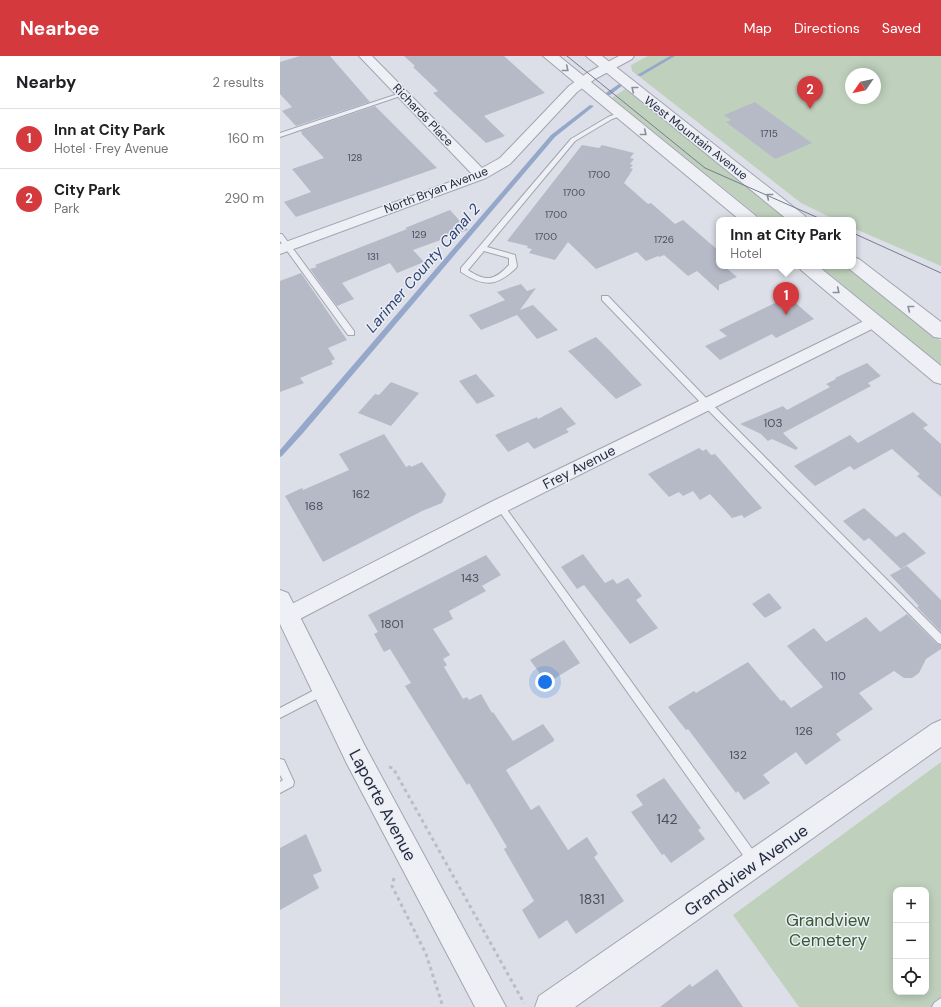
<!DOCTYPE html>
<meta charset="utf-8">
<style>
:root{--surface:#fff;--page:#f6f6f6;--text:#202124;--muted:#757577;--line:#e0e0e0;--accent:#d4393e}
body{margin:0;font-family:"DM Sans",sans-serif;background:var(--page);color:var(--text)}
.controls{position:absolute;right:12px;bottom:12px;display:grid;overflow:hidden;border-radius:8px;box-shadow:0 2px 10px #0003}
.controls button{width:36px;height:36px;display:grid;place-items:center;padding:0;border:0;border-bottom:1px solid var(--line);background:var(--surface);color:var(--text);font:20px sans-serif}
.compass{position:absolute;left:565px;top:12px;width:36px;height:36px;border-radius:50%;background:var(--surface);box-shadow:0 2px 10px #0003;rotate:236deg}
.you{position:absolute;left:265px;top:626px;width:14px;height:14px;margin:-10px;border:3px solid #fff;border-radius:50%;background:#1a73e8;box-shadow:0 0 0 6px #1a73e833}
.badge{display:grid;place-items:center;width:26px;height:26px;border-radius:50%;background:var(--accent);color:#fff;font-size:13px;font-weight:700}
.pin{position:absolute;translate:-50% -33px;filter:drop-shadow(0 1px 2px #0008)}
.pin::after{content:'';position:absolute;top:21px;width:14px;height:12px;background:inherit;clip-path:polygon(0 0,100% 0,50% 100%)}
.popup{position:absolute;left:436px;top:161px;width:140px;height:52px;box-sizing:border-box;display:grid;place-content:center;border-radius:8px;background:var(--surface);filter:drop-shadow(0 1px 3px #0005);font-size:13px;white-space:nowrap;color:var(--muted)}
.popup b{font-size:15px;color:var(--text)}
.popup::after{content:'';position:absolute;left:50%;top:100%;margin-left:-8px;border:8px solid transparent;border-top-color:var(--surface)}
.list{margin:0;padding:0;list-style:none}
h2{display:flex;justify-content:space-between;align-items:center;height:52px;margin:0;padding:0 16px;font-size:17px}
h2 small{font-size:13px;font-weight:400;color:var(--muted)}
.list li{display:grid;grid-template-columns:26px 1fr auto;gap:12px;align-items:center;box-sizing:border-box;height:60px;padding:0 16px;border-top:1px solid var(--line)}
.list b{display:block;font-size:15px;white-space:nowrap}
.list p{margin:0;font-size:13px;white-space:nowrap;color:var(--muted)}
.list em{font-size:13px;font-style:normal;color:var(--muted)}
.icon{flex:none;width:22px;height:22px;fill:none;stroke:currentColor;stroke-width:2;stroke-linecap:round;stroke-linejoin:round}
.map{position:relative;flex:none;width:661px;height:951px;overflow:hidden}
header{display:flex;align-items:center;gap:24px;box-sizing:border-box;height:56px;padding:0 20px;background:var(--accent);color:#fff}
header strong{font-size:19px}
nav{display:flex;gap:22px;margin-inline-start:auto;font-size:14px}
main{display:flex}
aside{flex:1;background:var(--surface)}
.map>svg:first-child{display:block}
.green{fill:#bfd1bd;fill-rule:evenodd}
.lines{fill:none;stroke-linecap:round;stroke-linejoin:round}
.stream{fill:#95a8c9;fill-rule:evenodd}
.building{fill:#b6bac7}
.service-casing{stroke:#a1a5b1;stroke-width:2}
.minor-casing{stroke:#a1a5b1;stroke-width:2}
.tertiary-casing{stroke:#a1a5b1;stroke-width:2}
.path{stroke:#babdc5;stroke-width:3;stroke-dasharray:3.5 3.5;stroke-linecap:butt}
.service{fill:#eff0f5;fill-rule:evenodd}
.minor{fill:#eff0f5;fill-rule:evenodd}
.tertiary{fill:#eff0f5;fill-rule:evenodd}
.tram{stroke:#757c91;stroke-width:1}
.oneway{stroke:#8a8e9a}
.labels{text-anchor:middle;stroke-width:3;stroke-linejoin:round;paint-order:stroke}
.far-number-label{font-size:10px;fill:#494f60}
.far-street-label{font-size:12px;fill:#252b3e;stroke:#ebeef5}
.number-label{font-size:12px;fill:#494f60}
.street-label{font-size:14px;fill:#252b3e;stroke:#ebeef5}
.near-number-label{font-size:14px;fill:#494f60}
.water-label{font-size:15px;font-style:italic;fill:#2e4473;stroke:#ebeef5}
.near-street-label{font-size:17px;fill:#252b3e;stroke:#ebeef5}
.near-park-label{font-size:17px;fill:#355a32;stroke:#ebeef5}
</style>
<header>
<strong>Nearbee</strong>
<nav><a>Map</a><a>Directions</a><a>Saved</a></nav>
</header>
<main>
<aside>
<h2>Nearby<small>2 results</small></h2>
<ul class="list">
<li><span class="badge">1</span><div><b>Inn at City Park</b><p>Hotel · Frey Avenue</p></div><em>160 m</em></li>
<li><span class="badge">2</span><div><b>City Park</b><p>Park</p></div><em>290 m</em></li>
</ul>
</aside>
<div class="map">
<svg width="661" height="951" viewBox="0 0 661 951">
<rect width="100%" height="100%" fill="#dcdfe7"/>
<g class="green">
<path d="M368,0H661V210L573,172V164H556L521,147L352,15L351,9ZM571,18H595V42H571Z"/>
<path d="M345,33L510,164H483L332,42Z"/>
<path d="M540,210H567L661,285V310Z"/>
<path d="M661,706V951H519L453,859ZM616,834H646V936H616Z"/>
</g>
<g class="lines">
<g class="stream">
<path d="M390,0H395L361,20L357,19Z"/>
<path d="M339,28L343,29L330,39H326V37Z"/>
<path d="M310,49L314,50L275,81L23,377L2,400L0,401V394L271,79Z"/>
</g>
</g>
<g class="building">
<path d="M20,0H50L90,46L16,70L2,55L12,51L0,38V6Z"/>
<path d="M124,0H224L265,37L204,60L225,80L206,87L153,37L158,35L133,11L135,10Z"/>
<path d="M475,46L532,87L495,103L446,66L451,64L444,59Z"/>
<path d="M95,50L157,112L16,161L4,146L31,136L12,113L44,102L21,77H22L21,75Z"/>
<path d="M302,89L319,92L322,89L354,97L350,102L354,103L350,108L353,109L350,112L353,113L344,127L368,148L371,147L395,168L403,164L439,195V210H444L457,221L439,229V235L417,215L408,220L384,199L379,201L378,200L366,205L357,196L316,213L288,186L275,204L249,197L252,193L247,192L248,190L227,185Z"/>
<path d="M170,154L188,174L133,194L144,206L117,217L110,207L62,227L74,243L57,250L30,213L37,211L35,209L127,173L125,172Z"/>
<path d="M21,217L67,284L48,292L55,303L51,305L53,308L20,322L24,327L0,336V225Z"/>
<path d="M241,228L247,235L256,232L240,254L253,249L278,274L257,283L237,259L201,274L189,259L225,244L217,236Z"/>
<path d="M510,242L534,263L496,282L492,278L440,304L425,290L447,280L439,274L501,244L503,245Z"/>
<path d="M316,281L330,295L362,329L336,343L288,295Z"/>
<path d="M587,307L601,320L588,327L591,330L503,377L518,392L516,394L492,383L488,385L481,378L460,368L503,350L507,354L550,331L546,328L556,323L555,322Z"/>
<path d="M196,318L215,340L197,348L179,325Z"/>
<path d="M111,326L139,337L111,370L78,357L95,338L99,339Z"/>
<path d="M281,351L296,368L286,373L289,376L254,393L248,386L228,396L215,379L257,361L258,363Z"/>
<path d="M633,356L648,369L643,372L661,388V441L637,420L640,418L612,393L574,414L570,410L535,430L514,410L570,379L578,387Z"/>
<path d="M104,378L126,411L130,409L131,411L142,406L166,438L162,447L142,455L43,506L5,440L22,432L23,434L69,414L59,398Z"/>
<path d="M419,392L423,395L426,393L431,399L435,398L482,452L464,462L462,459L452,462L430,438L420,444L413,435L403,440L399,436L389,441L368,418Z"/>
<path d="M584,452L616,481L624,476L646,497L621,513L589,482L584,485L563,465Z"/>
<path d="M303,498L325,527L333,523L337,528L348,522L362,540L356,544L378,572L350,588L304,529L297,533L281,511Z"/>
<path d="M206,499L221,519L202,530L206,535L169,555L173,563L153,573L170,599L163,603L167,609L164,611L183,643L187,641L189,644L201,638L212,657L213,656L233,685L263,668L274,683V685L226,714L251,754L259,749L288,794L307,781L318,798L314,801L344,845L296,878L287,864L259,883L242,854L254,845L224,793L227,791L189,727L187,729L125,630L131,627L110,593L104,596L94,578L98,576L88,559Z"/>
<path d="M627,510L661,544V576L637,551L639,550L610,519Z"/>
<path d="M489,537L502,552L485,562L472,548Z"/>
<path d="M627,558L657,588L661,589V593L646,603L639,617L632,622H624L614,615L579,637L593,653L556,678L561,684L526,709L516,696L483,719L490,727L464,744L458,735L456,737L408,673L406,674L388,651L414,635L416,637L468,606L501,645L504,644L511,652L543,631L507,590L534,572L546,586L586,561L600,576Z"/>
<path d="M284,584L300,607L267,627L250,604Z"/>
<path d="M384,722L421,772L418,774L425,783L391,807L384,798L382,799L351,756L363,749L356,739Z"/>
<path d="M26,778L42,815L33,819L39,832L0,854V792Z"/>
<path d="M437,913L463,951H380L410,928L412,931Z"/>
</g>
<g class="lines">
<defs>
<g id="service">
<path d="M121,37L126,38L0,81V77Z"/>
<path d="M341,56L344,58L343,59L332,63L295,85L207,191L235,199L237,210L236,212C216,231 204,231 181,216V212L291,83L328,61ZM204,195L229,202V209C214,225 206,226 188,214Z"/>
<path d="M0,178H2L74,275V279H68L0,185Z"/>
<path d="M322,240H328L429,345L661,578V588L658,587L423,349L322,244Z"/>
<path d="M220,446L223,448L478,801L480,805L478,809L474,811L470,809L217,452L216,450L217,448Z"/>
<path d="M44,629L48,631L49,634L48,637L0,662V652Z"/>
<path d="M0,703L4,704L14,726L13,730L0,737V726L3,724L0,719Z"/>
<path d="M661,942V951H652L654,947Z"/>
</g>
<g id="minor">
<path d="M79,0H92L202,112L220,102L289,30L307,17L339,0H354L352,3L315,23L297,36L230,108L206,122L0,198V188L192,118Z"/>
<path d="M594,260L600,261L602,265L600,269L227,455L14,566L7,569L0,566V554L213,445Z"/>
</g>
<g id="tertiary">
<path d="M263,0H279L476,160L478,164H460Z"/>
<path d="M306,0H322L525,160L527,164H508Z"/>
<path d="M573,201L579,203L661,266V282L654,281L567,211L566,210H573Z"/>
<path d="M518,210H538L661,310V328L654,326L521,214Z"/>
<path d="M0,534L8,537L85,690L226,951H195L67,708L0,568Z"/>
<path d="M661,664V691L295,951H255L259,940L652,668Z"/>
</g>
</defs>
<use href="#service" class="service-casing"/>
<use href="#minor" class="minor-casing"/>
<use href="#tertiary" class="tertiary-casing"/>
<g class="path">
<path d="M109,711L113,712L244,947"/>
<path d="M114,822L112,830L146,898L163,951"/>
</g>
<use href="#service" class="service"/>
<use href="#minor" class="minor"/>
<use href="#tertiary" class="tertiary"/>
<g class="tram">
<path d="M287,0L425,112L543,164"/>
<path d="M573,177L661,217"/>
</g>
</g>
<defs><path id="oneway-chevron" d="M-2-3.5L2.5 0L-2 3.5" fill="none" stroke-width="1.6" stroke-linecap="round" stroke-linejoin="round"/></defs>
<g class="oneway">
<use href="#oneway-chevron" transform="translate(286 13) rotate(39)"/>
<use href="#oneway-chevron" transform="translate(354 33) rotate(-141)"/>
<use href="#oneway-chevron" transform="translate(364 77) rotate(39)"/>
<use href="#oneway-chevron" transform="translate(489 140) rotate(-142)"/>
<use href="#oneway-chevron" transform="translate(557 235) rotate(39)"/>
<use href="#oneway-chevron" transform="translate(630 252) rotate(-142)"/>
</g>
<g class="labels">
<g class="far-number-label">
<text x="489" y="81">1715</text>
<text x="75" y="105">128</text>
<text x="319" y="122">1700</text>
<text x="294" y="140">1700</text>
<text x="276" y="162">1700</text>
<text x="139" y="182">129</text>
<text x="266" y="184">1700</text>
<text x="384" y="187">1726</text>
<text x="93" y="204">131</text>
</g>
<g class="far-street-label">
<text transform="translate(143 59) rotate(46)" y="4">Richards Place</text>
<text transform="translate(416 82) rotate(38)" y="4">West Mountain Avenue</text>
<text transform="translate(156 134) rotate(-21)" y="4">North Bryan Avenue</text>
</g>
<g class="number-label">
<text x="493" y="371">103</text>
<text x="81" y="442">162</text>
<text x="34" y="454">168</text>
<text x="190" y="526">143</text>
<text x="112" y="572">1801</text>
<text x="558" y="624">110</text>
<text x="524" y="679">126</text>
<text x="458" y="703">132</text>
</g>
<g class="street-label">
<text transform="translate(299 411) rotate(-27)" y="5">Frey Avenue</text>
</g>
<g class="near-number-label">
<text x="387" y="768">142</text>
<text x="312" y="848">1831</text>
</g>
<g class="water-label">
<text transform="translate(143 212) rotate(-49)" y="5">Larimer County Canal 2</text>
</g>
<g class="near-street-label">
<text transform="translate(103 749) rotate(62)" y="6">Laporte Avenue</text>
<text transform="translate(466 814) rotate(-35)" y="6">Grandview Avenue</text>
</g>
<g class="near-park-label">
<text x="548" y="870">Grandview<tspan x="548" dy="20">Cemetery</tspan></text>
</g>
</g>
</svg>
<div class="controls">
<button>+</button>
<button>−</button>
<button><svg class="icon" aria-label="locate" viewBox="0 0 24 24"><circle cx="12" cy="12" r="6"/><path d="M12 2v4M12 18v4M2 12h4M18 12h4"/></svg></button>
</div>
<svg class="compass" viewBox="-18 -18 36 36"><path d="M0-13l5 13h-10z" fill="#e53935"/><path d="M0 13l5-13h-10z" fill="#757577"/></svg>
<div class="you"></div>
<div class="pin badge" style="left:506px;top:259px">1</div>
<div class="popup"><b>Inn at City Park</b>Hotel</div>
<div class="pin badge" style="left:530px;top:53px">2</div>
</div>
</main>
